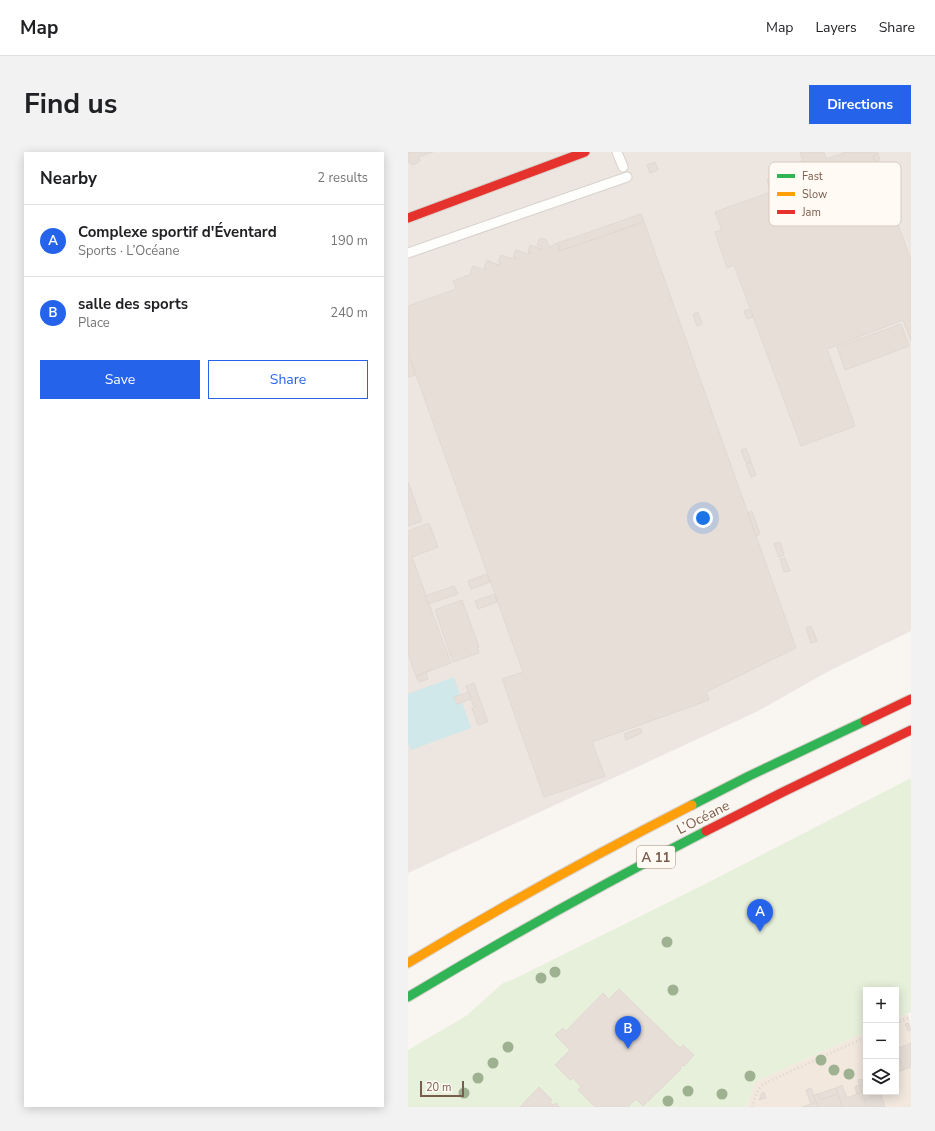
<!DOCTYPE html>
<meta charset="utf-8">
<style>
:root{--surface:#fff;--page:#f2f2f2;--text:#202124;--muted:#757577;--line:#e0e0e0;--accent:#2563eb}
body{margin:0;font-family:"Nunito Sans",sans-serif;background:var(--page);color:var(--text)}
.controls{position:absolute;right:12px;bottom:12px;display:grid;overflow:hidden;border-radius:0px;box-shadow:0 2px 10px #0003}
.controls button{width:36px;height:36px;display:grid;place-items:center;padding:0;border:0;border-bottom:1px solid var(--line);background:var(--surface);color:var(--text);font:20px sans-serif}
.scale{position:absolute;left:12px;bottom:10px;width:44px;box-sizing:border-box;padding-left:4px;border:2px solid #7a5c4d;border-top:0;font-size:11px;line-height:14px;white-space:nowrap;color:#7a5c4d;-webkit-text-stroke:3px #fffaf3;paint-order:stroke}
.you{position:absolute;left:295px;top:366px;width:14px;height:14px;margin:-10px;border:3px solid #fff;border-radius:50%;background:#1a73e8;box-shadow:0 0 0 6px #1a73e833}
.badge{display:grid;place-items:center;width:26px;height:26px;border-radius:50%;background:var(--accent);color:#fff;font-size:13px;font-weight:700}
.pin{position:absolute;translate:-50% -33px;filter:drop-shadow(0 1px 2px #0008)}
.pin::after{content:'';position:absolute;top:21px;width:14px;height:12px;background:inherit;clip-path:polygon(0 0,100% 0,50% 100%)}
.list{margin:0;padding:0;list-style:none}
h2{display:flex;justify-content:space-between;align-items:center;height:52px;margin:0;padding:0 16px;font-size:17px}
h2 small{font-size:13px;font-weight:400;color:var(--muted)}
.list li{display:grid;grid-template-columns:26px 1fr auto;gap:12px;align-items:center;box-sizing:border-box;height:72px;padding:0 16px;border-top:1px solid var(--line)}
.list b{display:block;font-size:15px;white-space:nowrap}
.list p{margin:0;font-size:13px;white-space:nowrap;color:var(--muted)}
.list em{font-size:13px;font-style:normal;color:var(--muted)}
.actions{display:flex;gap:8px;padding:12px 16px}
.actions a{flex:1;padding:9px 0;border:1px solid var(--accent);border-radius:0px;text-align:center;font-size:14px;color:var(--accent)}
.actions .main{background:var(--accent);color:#fff}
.icon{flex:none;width:22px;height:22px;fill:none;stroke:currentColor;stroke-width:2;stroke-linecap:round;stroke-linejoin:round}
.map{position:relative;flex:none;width:503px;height:955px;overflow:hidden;border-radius:0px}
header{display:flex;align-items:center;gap:24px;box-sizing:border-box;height:56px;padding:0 20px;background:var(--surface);border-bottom:1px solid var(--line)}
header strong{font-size:19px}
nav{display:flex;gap:22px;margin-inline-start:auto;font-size:14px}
.intro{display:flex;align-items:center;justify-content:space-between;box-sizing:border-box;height:96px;padding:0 24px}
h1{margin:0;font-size:28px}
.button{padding:10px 18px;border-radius:0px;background:var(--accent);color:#fff;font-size:14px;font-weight:700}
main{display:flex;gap:24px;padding:0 24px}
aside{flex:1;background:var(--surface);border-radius:0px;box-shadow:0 2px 10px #0003}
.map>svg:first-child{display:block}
.residential{fill:#f2e8de}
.industrial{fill:#ede5e0}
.grass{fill:#e7f0db}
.water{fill:#d0e8ea}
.building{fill:#e6ded7;stroke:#e2d8d2}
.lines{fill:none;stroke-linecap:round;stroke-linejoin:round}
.lane-casing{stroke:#d7d1cb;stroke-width:11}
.fast-casing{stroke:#d9d2cb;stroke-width:11}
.slow-casing{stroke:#d9d2cb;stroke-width:11}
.jam-casing{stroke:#d9d2cb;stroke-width:11}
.path{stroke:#dcd5d0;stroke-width:2.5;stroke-dasharray:1 3;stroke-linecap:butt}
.lane{stroke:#fefefd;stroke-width:9}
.fast{stroke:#30b455;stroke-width:9}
.slow{stroke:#ff9f0a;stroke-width:9}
.jam{stroke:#e5322d;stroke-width:9}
.tree{fill:#9eb190}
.labels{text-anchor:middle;stroke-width:3;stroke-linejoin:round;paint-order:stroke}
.shield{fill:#fffaf3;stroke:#a28b7f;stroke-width:1}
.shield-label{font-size:13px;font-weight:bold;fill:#7a5c4d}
.street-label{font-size:14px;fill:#7a5c4d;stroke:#fffaf3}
.key{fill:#fffaf3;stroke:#d7cbc1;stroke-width:1}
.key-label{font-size:11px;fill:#7a5c4d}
</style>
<header>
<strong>Map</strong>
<nav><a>Map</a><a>Layers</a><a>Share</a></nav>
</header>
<div class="intro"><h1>Find us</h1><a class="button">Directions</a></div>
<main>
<aside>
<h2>Nearby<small>2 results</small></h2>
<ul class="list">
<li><span class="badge">A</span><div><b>Complexe sportif d'Éventard</b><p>Sports · L’Océane</p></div><em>190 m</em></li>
<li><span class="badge">B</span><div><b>salle des sports</b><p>Place</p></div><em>240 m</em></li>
</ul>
<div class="actions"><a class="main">Save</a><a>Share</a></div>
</aside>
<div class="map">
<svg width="503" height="955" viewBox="0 0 503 955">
<rect width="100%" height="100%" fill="#f9f5f0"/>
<path class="residential" d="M500,862L503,874V955H338L347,930L458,880V940H488V867Z"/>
<path class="industrial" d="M0,0H503V479L421,519L348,560L0,721Z"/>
<path class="grass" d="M503,626V860L488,867V838H458V880L347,930L338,955H0V898L58,864L95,831L104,828L299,731Z"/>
<path class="water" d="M46,525L52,543L47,545L49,552L54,550L63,576L3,598L0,590V542Z"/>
<g class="building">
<path d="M0,0H25L10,5L12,9L5,13L0,10Z"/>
<path d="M392,0H416L418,7L438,0H469L470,2L465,4L503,108V189L495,168L419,197L447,274L393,294L326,113L319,116L307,80L314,78L307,60L363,40L359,28L381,20L379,14L395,9Z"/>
<path d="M470,2L472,8L467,9L465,4Z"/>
<path d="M247,10L250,18L242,21L239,13Z"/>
<path d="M233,62L236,70L152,99L150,91Z"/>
<path d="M236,70L388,496L298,540L301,548L184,590L197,624L136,645L94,527L115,520L0,201V154L48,137L45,129L64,122L62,121L65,114L76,118L79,117L76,116L79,108L90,113L93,111L90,110L93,103L105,107L108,106L105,105L108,98L119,102L123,101L120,100L122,93L134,97L133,94L129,93L132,86L138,88L141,95L150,91L152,99Z"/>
<path d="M342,157L345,165L339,167L336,159Z"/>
<path d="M290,160L294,172L289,174L285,162Z"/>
<path d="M493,172L501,194L437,218L429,195Z"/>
<path d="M0,201L8,223L0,225Z"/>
<path d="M338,296L343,309L338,311L333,298Z"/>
<path d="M343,310L348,323L343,325L338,312Z"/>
<path d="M0,330L14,369L0,374Z"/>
<path d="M344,359L352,382L348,384L340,361Z"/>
<path d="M21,371L30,395L4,405L18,444H17L20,452H21L43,511L8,524L0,501V379Z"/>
<path d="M372,390L376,403L371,405L366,392Z"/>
<path d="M377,406L382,419L376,420L372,407Z"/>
<path d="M79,422L82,430L63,437L60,429Z"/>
<path d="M46,434L50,442L20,452L17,444Z"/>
<path d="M87,442L89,450L70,457L67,449Z"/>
<path d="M54,448L71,495L69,496L71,501L45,510L27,458Z"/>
<path d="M403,474L409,489L403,491L398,476Z"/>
<path d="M18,520L20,527L11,530L8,524Z"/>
<path d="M66,531L80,570L70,573L64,556L67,555L66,553H65L58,534Z"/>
<path d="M61,540L63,547L49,552L46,545Z"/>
<path d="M232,576L234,581L218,588L216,582Z"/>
<path d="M211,837L272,896L275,893L286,903L276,914L275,913L272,916L273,917L235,954L228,947L220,955H187L170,938L173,935L165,926L162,928L147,913L162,898L147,883L155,876L158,879L195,841L201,847Z"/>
<path d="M500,871L503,878L500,879L497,872Z"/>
<path d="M503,891V915L495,918L488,897Z"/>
<path d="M488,898L495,918L488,920Z"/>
<path d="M454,927L458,940H472L477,955H459L450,928Z"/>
<path d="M434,933L439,946L454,940L459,955H434L428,936Z"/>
<path d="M451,933L454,940L449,942L447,935Z"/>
<path d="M131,935L144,948L142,950L145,953L148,951L152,955H112Z"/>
<path d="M403,936L408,950L403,952L398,938Z"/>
<path d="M428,936L430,942L413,948L410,942Z"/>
<path d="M356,940L358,946L351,948L354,941Z"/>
<path d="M410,942L413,948L430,942L434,955H410L406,943Z"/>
<path d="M408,950L410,955H394L403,952Z"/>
</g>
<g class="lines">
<defs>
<g id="lane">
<path d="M209,0L215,15"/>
<path d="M0,101L219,25"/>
</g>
<g id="fast">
<path d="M284,653L341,624L457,569"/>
<path d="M0,845C98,786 197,731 298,679"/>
</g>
<path id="slow" d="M0,811C93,755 188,702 284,653"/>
<g id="jam">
<path d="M0,66L177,0"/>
<path d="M457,569L503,547"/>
<path d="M298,679L375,640L503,578"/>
</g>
</defs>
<use href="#lane" class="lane-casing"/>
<use href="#fast" class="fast-casing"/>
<use href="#slow" class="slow-casing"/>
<use href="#jam" class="jam-casing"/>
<g class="path">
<path d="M488,871L503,865"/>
<path d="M344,955L350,938L355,932L458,885"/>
</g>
<use href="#lane" class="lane"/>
<use href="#fast" class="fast"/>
<use href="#slow" class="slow"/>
<use href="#jam" class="jam"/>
</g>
<g class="tree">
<circle cx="259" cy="790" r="5.5"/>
<circle cx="147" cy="820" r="5.5"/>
<circle cx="133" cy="826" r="5.5"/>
<circle cx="265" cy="838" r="5.5"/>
<circle cx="100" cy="895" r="5.5"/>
<circle cx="413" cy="908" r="5.5"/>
<circle cx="85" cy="911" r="5.5"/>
<circle cx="426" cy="918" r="5.5"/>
<circle cx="441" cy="922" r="5.5"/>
<circle cx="342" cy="924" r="5.5"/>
<circle cx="70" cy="926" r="5.5"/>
<circle cx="280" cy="939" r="5.5"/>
<circle cx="56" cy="941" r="5.5"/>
<circle cx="314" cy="942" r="5.5"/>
<circle cx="260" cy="949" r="5.5"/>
</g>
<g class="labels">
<rect class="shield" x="229" y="694" width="38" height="22" rx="3"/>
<g class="shield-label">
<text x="248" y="710">A 11</text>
</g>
<g class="street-label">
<text transform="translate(295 665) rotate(-27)" y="5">L’Océane</text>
</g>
</g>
<rect x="361" y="10" width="132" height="64" rx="6" class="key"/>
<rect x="369" y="22" width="18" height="4" fill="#30b455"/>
<rect x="369" y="40" width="18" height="4" fill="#ff9f0a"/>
<rect x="369" y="58" width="18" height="4" fill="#e5322d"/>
<g class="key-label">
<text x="394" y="28">Fast</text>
<text x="394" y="46">Slow</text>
<text x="394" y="64">Jam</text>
</g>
</svg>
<div class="controls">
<button>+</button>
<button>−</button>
<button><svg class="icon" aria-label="layers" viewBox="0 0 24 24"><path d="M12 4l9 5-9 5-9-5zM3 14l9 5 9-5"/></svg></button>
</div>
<div class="scale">20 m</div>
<div class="you"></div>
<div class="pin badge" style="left:352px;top:780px">A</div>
<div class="pin badge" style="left:220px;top:897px">B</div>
</div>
</main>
